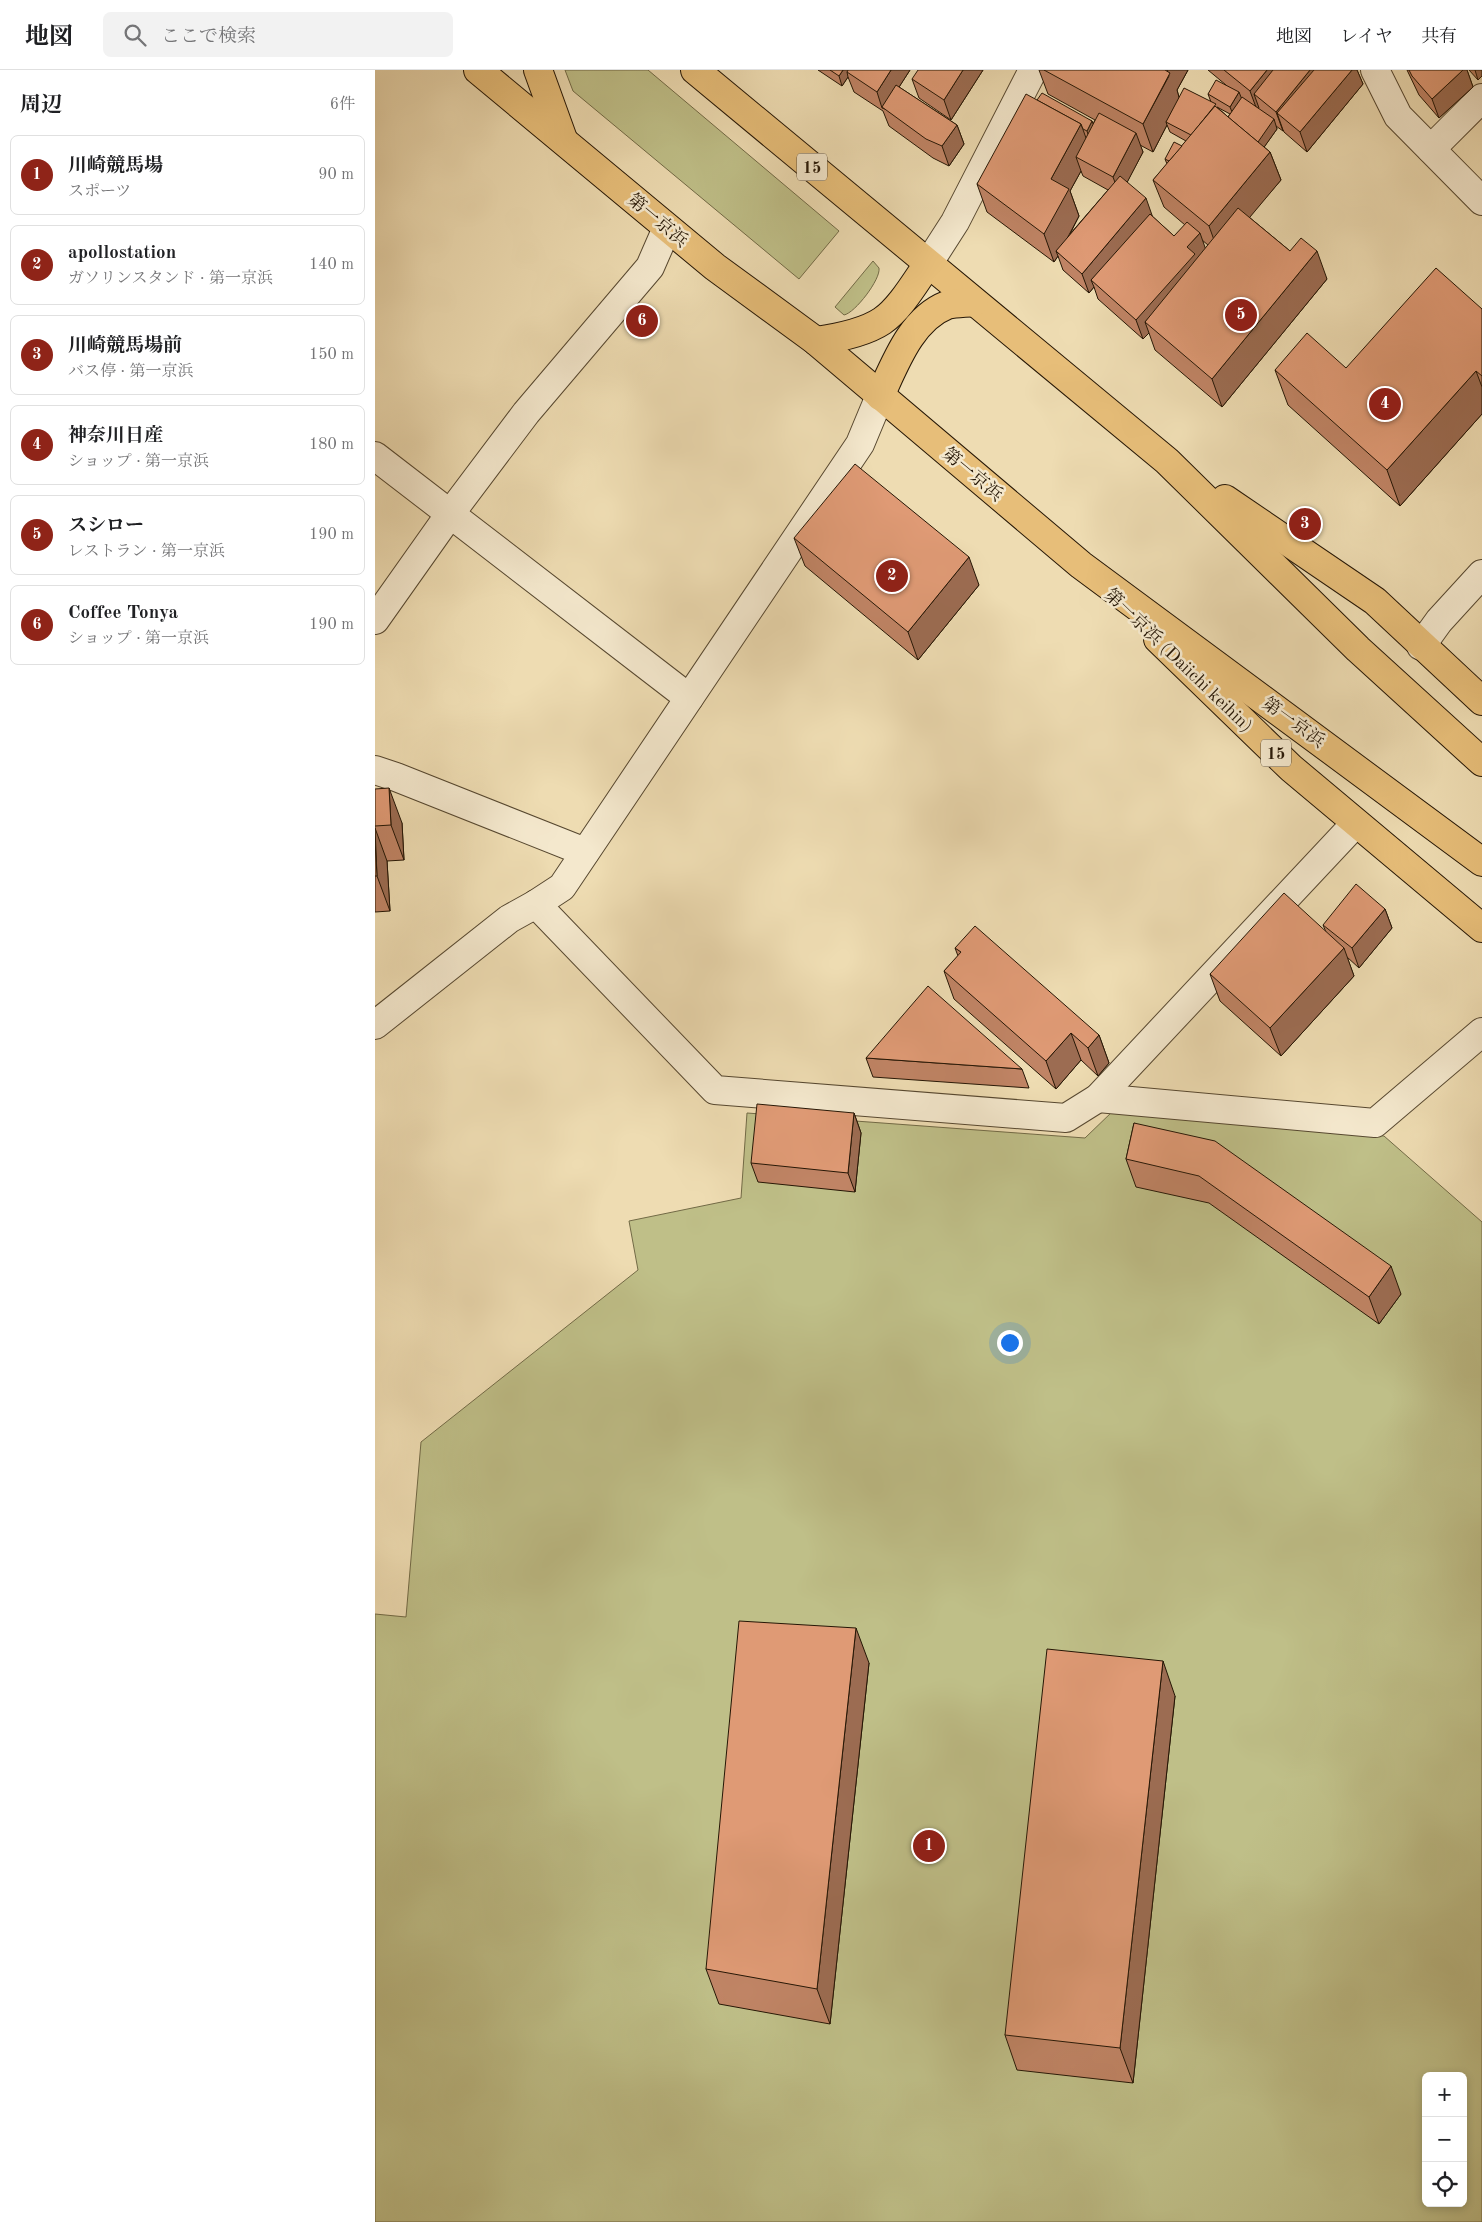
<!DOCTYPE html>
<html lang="ja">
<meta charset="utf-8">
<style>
:root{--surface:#fff;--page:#f2f2f2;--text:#202124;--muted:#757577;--line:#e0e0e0;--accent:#8f2418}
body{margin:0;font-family:"Old Standard TT","Noto Serif JP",serif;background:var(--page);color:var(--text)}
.controls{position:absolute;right:15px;bottom:15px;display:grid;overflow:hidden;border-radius:8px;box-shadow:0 2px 8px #0003}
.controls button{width:45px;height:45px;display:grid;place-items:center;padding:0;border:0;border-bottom:1px solid var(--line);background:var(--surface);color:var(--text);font:25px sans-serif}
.you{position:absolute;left:634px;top:1272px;width:18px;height:18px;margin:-12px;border:4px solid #fff;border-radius:50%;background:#1a73e8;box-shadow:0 0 0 8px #1a73e833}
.badge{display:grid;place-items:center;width:32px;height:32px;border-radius:50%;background:var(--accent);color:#fff;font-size:16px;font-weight:700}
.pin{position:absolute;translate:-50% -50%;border:2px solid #fff;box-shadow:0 1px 5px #0006}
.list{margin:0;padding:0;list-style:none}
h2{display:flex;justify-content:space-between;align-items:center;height:65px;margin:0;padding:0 20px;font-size:21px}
h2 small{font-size:16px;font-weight:400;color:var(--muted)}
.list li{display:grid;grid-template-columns:32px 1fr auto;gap:15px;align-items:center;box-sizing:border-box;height:80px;margin:0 10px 10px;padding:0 10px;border:1px solid var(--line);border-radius:8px}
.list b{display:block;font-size:19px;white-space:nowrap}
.list p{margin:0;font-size:16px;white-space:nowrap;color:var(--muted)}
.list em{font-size:16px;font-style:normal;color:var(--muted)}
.icon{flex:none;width:28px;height:28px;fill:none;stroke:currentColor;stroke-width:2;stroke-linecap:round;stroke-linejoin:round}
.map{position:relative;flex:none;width:1107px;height:2152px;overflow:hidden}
header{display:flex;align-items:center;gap:30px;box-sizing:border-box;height:70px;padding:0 25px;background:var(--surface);border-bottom:1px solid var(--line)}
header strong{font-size:24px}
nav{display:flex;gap:28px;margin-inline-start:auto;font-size:18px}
.search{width:350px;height:45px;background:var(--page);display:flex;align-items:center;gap:12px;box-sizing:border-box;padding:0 18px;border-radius:8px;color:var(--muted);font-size:19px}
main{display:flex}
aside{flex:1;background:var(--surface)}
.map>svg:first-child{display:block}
.green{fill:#bfbf88;stroke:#726a46;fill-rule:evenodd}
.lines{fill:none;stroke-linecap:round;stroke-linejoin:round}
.minor-casing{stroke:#574830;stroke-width:30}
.trunk-casing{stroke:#251605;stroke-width:30}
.minor{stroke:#f4e8cd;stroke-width:28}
.trunk{stroke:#e7be79;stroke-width:28}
.wall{fill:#c08465;stroke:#251605;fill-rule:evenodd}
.shaded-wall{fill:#9c6c52;stroke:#251605}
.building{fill:#df9a75;stroke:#251605}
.labels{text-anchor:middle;stroke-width:5;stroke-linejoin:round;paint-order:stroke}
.shield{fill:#f4e8cd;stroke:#635541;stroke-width:1}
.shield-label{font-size:16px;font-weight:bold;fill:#251605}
.street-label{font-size:18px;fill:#251605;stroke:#f4e8cd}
</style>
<header>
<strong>地図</strong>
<div class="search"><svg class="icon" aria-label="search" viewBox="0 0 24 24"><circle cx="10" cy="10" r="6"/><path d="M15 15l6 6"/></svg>ここで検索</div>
<nav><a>地図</a><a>レイヤ</a><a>共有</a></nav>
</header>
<main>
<aside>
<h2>周辺<small>6件</small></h2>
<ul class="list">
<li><span class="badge">1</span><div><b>川崎競馬場</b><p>スポーツ</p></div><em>90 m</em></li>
<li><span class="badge">2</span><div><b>apollostation</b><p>ガソリンスタンド · 第一京浜</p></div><em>140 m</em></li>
<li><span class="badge">3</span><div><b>川崎競馬場前</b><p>バス停 · 第一京浜</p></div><em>150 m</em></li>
<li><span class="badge">4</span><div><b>神奈川日産</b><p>ショップ · 第一京浜</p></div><em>180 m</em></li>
<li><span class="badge">5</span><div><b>スシロー</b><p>レストラン · 第一京浜</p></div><em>190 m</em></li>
<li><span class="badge">6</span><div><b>Coffee Tonya</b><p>ショップ · 第一京浜</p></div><em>190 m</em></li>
</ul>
</aside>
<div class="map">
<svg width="1107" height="2152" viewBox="0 0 1107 2152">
<rect width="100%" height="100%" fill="#eedcb2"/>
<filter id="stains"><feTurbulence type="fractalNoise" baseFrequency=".004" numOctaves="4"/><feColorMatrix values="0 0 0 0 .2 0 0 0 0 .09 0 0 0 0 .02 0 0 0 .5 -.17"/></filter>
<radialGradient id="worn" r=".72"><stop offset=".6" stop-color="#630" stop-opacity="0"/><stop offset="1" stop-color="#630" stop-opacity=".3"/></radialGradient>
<g class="green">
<path d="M190,0H273L464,161L424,209L198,21Z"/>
<path d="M498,191L504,198C506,209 480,243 469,245L460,237Z"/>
<path d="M739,1040L1009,1066L1107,1152V2152H0V1544L31,1547L46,1372L263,1200L254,1151L366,1128L372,1043L710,1068ZM1051,2006H1088V2133H1051Z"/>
</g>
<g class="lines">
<defs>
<g id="minor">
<path d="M1000,0L1023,46L1107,131"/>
<path d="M1056,79L1107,28"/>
<path d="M553,194L580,152L658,0"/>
<path d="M0,386L314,628"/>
<path d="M0,550L75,444L151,343L275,197L292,158"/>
<path d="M1046,576L1064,551L1107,504"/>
<path d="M0,700L21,707L210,782"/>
<path d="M161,834L340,1020L691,1048L723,1028L980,754"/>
<path d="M0,955L134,849L161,834L187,817L485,374L505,326"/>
<path d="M723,1028L1000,1053L1107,962"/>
</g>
<g id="trunk">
<path d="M103,0L340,197L441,271L706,495L1107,792"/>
<path d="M163,0L188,69"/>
<path d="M320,0L792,391L983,579L1107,692"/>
<path d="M441,271C462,268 489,263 507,251C525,239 541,211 553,194"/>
<path d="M505,326C520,294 536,249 572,235C580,233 591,233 599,232"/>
<path d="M850,429L1000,531L1107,631"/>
<path d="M783,569L916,698L1107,858"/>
</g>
</defs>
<use href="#minor" class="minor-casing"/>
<use href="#trunk" class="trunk-casing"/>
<use href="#minor" class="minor"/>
<use href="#trunk" class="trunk"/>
</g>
<g class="wall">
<path d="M443,0H535L524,17L582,55L589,74L574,96L558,88L514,56L508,41L479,22L473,7L467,16Z"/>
<path d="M608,0L576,50L544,28L537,9Z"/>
<path d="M664,0H813L802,20L804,27L836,32L833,24L851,15L833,0H982L988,14L932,82L909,62L908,60V61L901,56L902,59L889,77L895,82L906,110L874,147L915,181L952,209L847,337L780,280L774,263L768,269L723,229L719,217L714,223L688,200L683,186L679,192L612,142L602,114L662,30L717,51L718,54L720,50L673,24ZM842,37L855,44L853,47ZM792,55L795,62L811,71L807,76L790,89L792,94L778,110L789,137L810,155L799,166L777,146L752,112L768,82L765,75L778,82ZM706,101L708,106L733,120L695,164L704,146L695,121ZM827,170L833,175L830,179Z"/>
<path d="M1032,0H1092L1098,17L1064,48L1044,25Z"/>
<path d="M1094,0H1107L1103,10Z"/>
<path d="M1107,239V344L1025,436L913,335L900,300L971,298Z"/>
<path d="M419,468L604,515L543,590L430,496Z"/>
<path d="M0,719L27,753L29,790L12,791L15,841L0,842Z"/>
<path d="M1010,839L1017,858L984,898L972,887L979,906L906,986L845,931L835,904L951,862L948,855Z"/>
<path d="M580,878L724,965L734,993L723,1006L706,990L681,1019L579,929L569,901L583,886Z"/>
<path d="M491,988L647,999L654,1018L498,1007Z"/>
<path d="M479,1043L486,1063L480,1122L383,1112L376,1093Z"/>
<path d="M759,1053L1026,1224L1004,1254L834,1133L761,1117L751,1089Z"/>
<path d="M494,1593L455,1954L344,1934L331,1899Z"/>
<path d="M800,1626L758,2013L642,2000L630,1965Z"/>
</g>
<g class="shaded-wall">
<path d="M468,0H478L472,2L473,7L467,16L464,6Z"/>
<path d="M516,0H535L510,39L507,38L502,22Z"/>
<path d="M588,0H608L576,50L569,30Z"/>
<path d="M792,0H813L802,20L805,31L791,52L792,55L778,82L768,54L794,6Z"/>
<path d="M892,0H915L879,24L884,38L882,40L875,21Z"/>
<path d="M935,0H958L902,43L908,60V61L901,42Z"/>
<path d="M977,0H982L988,14L932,82L925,62Z"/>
<path d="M1088,0H1092L1098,17L1064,48L1057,29Z"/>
<path d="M1100,0H1107V6L1103,10Z"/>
<path d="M864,22L868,32L859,47L855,37Z"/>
<path d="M899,49L902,59L885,83L881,73Z"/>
<path d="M717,51L721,61L715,71L712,61Z"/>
<path d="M706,54L716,82L701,87L706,101L695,121L704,146L684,184L681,181L683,186L679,192L669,164L676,109Z"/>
<path d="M582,55L589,74L574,96L567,76Z"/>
<path d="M761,63L768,82L745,126L738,107Z"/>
<path d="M895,82L906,110L844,184L834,156Z"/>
<path d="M771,128L778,148L716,210L719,217L714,223L707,204Z"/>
<path d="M825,163L832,183L770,252L774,263L768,269L761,250L812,177Z"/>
<path d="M942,181L952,209L847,337L837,309Z"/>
<path d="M1101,301L1107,317V344L1025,436L1012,400Z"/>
<path d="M594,487L604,515L543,590L533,562Z"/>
<path d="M14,718L27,753L29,790L16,755Z"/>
<path d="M0,758L12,791L15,841L2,806Z"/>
<path d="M1010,839L1017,858L984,898L977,878Z"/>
<path d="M969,878L979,906L906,986L895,958Z"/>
<path d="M696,963L706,990L681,1019L671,991Z"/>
<path d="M724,965L734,993L723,1006L713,978Z"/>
<path d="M479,1043L486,1063L480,1122L473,1103Z"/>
<path d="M1016,1196L1026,1224L1004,1254L994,1227Z"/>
<path d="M481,1558L494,1593L455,1954L442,1919Z"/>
<path d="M788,1591L800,1626L758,2013L745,1978Z"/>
</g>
<g class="building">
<path d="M455,0H468L464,6Z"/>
<path d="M473,0H516L502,22L472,2Z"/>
<path d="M543,0H588L569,30L537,9Z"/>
<path d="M669,0H790L795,3L768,54Z"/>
<path d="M849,0H892L875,21Z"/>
<path d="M898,0H935L901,42L879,24Z"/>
<path d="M939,0H977L925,62L902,43Z"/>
<path d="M1034,0H1088L1057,29L1037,6Z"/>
<path d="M841,10L864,22L855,37L833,24Z"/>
<path d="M521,15L582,55L567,76L551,69L507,37Z"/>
<path d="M809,18L841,34L816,65L791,52Z"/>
<path d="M667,23L717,51L712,61L708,59L706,54L662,30Z"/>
<path d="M651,24L706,54L676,109L694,119L669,164L602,114Z"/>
<path d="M867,27L899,49L883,72L853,47Z"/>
<path d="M840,36L895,82L834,156L778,110Z"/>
<path d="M724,43L761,63L738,107L701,87Z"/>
<path d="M799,72L807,76L794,91L790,89Z"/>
<path d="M745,106L771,128L707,204L681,181Z"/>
<path d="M863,138L915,181L926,168L942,181L837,309L770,252Z"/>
<path d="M775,144L799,166L812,152L825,163L812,177L820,184L761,250L716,210Z"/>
<path d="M1061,198L1107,239V306L1101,301L1012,400L900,300L932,263L971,298Z"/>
<path d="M480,394L594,487L533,562L419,468Z"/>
<path d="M14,718L16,755L0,756V719Z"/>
<path d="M0,771L2,806H0Z"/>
<path d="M981,814L1010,839L977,878L948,855Z"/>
<path d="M909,823L969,878L895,958L835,904Z"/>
<path d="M600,856L724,965L713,978L696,963L671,991L569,901L586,882L580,878Z"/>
<path d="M553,916L647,999L491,988Z"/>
<path d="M382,1034L479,1043L473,1103L376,1093Z"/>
<path d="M759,1053L840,1071L1016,1196L994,1227L824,1106L751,1089Z"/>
<path d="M364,1551L481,1558L442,1919L331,1899Z"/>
<path d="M672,1579L788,1591L745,1978L630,1965Z"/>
</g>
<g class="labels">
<g class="shield">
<rect x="422" y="83.5" width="30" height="27" rx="4"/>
<rect x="886" y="669.5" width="30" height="27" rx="4"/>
</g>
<g class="shield-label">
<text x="437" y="103">15</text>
<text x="901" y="689">15</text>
</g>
<g class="street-label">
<text transform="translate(283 150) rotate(40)" y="6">第一京浜</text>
<text transform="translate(598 404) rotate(40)" y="6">第一京浜</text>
<text transform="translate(804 590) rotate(44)" y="6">第一京浜 (Daiichi keihin)</text>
<text transform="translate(919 652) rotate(36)" y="6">第一京浜</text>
</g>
</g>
<rect width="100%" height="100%" filter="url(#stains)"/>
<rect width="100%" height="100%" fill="url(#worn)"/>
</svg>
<div class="controls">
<button>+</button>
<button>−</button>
<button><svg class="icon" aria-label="locate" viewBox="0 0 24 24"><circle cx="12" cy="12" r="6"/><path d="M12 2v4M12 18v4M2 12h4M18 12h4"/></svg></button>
</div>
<div class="you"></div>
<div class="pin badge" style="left:554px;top:1776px">1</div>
<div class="pin badge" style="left:517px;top:506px">2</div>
<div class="pin badge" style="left:930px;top:454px">3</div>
<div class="pin badge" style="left:1010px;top:334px">4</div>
<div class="pin badge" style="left:866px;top:245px">5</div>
<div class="pin badge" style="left:267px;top:251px">6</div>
</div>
</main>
